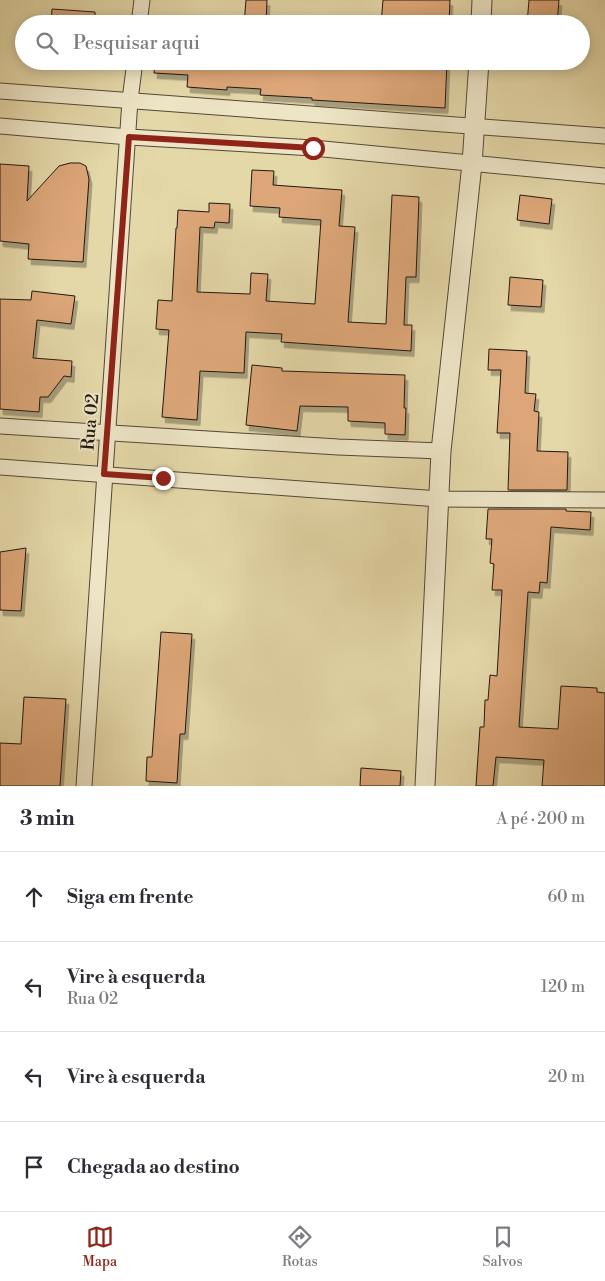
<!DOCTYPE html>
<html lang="pt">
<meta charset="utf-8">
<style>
:root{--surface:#fff;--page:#f2f2f3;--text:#2b2b33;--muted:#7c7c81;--line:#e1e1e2;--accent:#8f2418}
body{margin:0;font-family:"Libre Bodoni",serif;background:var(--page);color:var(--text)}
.stop{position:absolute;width:15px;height:15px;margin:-11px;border:4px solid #8f2418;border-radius:50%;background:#fff}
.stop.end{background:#8f2418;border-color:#fff;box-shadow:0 1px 5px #0008}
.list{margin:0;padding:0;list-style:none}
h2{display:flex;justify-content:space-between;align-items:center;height:65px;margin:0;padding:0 20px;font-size:21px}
h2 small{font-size:16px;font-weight:400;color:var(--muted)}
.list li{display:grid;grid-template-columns:32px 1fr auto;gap:15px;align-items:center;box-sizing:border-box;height:90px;padding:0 20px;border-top:1px solid var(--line)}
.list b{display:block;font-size:19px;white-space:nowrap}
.list p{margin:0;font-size:16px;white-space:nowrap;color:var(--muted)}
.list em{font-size:16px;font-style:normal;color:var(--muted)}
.icon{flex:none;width:28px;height:28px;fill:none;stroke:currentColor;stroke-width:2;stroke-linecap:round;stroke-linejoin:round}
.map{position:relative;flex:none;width:605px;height:786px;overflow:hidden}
.search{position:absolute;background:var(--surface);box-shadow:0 2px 12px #0003;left:15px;right:15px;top:15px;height:55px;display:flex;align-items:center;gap:12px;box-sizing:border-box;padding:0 18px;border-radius:28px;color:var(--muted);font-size:19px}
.sheet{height:425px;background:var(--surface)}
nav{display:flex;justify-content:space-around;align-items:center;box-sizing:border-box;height:70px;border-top:1px solid var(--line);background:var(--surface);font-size:14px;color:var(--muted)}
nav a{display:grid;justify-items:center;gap:2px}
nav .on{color:var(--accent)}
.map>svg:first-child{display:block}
.building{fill:#dca678;stroke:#231812;filter:url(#shadow)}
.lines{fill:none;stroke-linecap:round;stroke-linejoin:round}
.minor-casing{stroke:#534838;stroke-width:17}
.tertiary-casing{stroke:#534838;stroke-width:21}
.minor{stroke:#ede5c6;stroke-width:15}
.tertiary{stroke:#ede5c6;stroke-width:19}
.route{stroke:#8f2418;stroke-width:6}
.labels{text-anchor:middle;stroke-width:4;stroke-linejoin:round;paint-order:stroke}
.street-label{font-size:18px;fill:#231812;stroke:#ede5c6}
</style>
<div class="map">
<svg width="605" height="786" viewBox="0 0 605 786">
<defs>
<filter id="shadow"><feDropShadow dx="3" dy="5.5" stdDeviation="0" flood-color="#0004"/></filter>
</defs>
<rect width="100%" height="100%" fill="#e4d7a8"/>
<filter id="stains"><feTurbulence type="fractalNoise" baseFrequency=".004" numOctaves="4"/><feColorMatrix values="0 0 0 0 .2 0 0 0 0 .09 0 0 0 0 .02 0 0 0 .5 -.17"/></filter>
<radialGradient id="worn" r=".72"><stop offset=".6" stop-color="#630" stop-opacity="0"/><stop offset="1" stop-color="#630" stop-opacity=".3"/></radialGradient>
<g class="building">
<path d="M246,0H267L266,24H244Z"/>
<path d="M383,0H450L449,24H381Z"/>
<path d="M529,0H559L557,24H527Z"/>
<path d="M52,9L95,12V24H51Z"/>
<path d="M155,61H229V67L261,69L262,61H447L445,108L312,100V98L260,95L261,89L227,87V90L187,87L188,75L154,73Z"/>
<path d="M70,163H80L86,166L89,179L83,262L28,259L29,244L0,241V164L29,166L27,201L59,166Z"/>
<path d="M252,170L274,171L273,185L342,190L339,226L355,227L348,322L386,324L392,195L419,197L416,277H406L404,325H412L411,351L281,342L282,334L246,332L244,373L200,371L197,420L162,417L169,330L156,329L158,300L172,301L176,228H177L178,210L209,212V203L230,204L229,223L215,222L214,228L200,227L197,292L250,294L251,273L268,274L266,301L315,304L321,220L279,217L280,208L250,206Z"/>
<path d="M520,195L552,199L549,224L517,220Z"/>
<path d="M510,277L543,280L541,307L508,305Z"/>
<path d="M32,291L75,296L71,324L37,320L33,358L72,361L71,377L64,376L48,397H40L39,412L0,409V299L31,300Z"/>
<path d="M489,349L527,351L525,393L536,394L534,411L539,412L537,451L568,452L567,490H508L510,433H497L501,370H488Z"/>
<path d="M252,365L282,368V371L405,375L404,408H406L405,435L385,434V423L348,421V407L300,406L297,431L246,425Z"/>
<path d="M488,509H566V511L591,512L590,530L551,527L547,583L540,582L539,593L528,592L519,727L558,729L561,686L597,688V692L605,693V786H542L544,760L496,757L493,786H476L480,727H484L485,700H488L490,675L497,676L502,590H492L494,564L490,563L492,539H486Z"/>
<path d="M26,548L21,611L0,610V552Z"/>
<path d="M161,632L192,634L185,734H180L177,783L146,781L147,757H152Z"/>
<path d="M24,697L66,699L60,786H0V743L21,744Z"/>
<path d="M361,768L401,771L400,786H360Z"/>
</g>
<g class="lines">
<defs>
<g id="minor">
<path d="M139,24L142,0"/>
<path d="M0,91L605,136"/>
<path d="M0,126L129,137L313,148L605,176"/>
<path d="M0,426L338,447L441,451"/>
<path d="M0,467L439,499L605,500"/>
<path d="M84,786L130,100L135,61"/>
</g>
<g id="tertiary">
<path d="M481,24L482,0"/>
<path d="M425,786L441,451L472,164L479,61"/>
</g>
</defs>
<use href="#minor" class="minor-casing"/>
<use href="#tertiary" class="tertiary-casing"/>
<use href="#minor" class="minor"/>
<use href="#tertiary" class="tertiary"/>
</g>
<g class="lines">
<path class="route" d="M163,478L104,474L129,137L313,148"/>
</g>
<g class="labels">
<g class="street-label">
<text transform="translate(90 422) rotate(-85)" y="6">Rua 02</text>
</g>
</g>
<rect width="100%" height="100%" filter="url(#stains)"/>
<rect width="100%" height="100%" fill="url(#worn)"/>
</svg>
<div class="stop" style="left:313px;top:148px"></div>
<div class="stop end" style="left:163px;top:478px"></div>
<div class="search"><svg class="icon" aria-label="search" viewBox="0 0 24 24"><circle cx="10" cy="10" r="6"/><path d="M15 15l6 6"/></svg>Pesquisar aqui</div>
</div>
<section class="sheet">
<h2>3 min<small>A pé · 200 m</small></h2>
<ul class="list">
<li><svg class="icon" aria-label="ahead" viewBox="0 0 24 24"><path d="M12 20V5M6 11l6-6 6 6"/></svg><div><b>Siga em frente</b></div><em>60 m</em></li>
<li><svg class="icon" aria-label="left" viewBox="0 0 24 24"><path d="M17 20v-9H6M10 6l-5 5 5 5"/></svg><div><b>Vire à esquerda</b><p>Rua 02</p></div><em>120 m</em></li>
<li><svg class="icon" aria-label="left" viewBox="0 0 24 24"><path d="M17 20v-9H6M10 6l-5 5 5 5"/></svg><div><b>Vire à esquerda</b></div><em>20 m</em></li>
<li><svg class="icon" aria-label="arrive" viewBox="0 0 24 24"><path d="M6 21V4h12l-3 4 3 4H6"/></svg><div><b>Chegada ao destino</b></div></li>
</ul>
</section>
<nav>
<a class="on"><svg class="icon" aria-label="map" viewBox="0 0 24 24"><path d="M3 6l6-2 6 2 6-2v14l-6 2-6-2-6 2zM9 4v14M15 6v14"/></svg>Mapa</a>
<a><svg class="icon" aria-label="directions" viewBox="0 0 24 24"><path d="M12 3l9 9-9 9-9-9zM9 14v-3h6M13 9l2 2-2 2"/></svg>Rotas</a>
<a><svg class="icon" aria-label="saved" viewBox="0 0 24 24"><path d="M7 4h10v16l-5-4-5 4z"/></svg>Salvos</a>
</nav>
